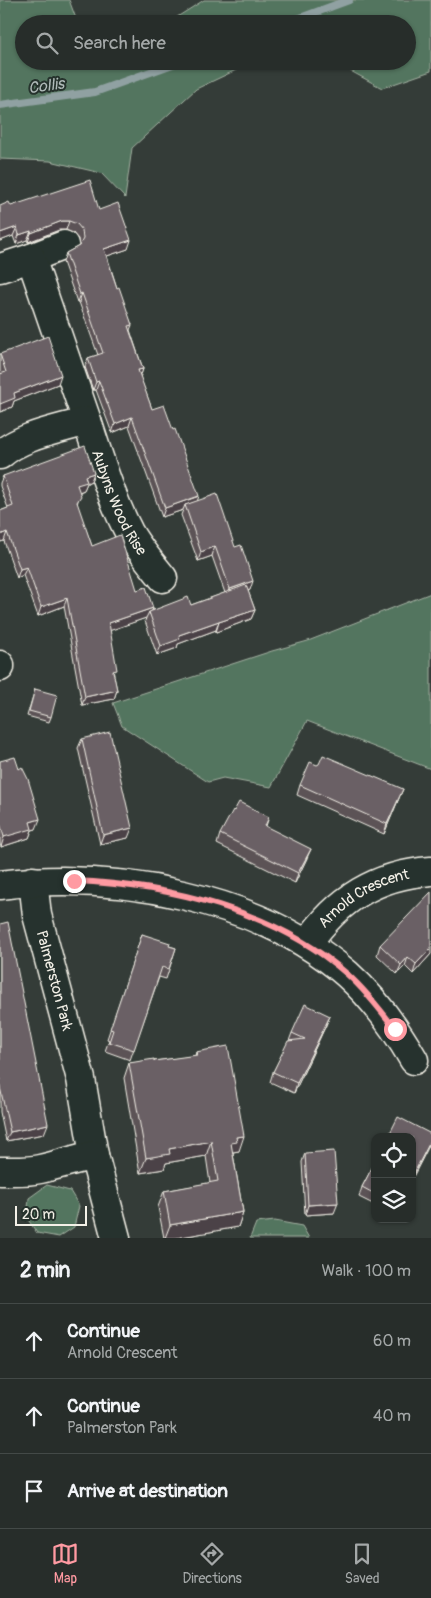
<!DOCTYPE html>
<meta charset="utf-8">
<style>
:root{--surface:#272d2a;--page:#2f3532;--text:#f1f3f6;--muted:#a4a8a8;--line:#434947;--accent:#ff9aa2}
body{margin:0;font-family:Pangolin,sans-serif;background:var(--page);color:var(--text)}
.controls{position:absolute;right:15px;bottom:15px;display:grid;overflow:hidden;border-radius:10px;box-shadow:0 1px 4px #0004}
.controls button{width:45px;height:45px;display:grid;place-items:center;padding:0;border:0;border-bottom:1px solid var(--line);background:var(--surface);color:var(--text);font:25px sans-serif}
.scale{position:absolute;left:15px;bottom:12px;width:72px;box-sizing:border-box;padding-left:5px;border:2px solid #f4f1e8;border-top:0;font-size:14px;line-height:18px;white-space:nowrap;color:#f4f1e8;-webkit-text-stroke:4px #26332d;paint-order:stroke}
.stop{position:absolute;width:15px;height:15px;margin:-11px;border:4px solid #ff9aa2;border-radius:50%;background:#fff}
.stop.end{background:#ff9aa2;border-color:#fff;box-shadow:0 1px 5px #0008}
.list{margin:0;padding:0;list-style:none}
h2{display:flex;justify-content:space-between;align-items:center;height:65px;margin:0;padding:0 20px;font-size:21px}
h2 small{font-size:16px;font-weight:400;color:var(--muted)}
.list li{display:grid;grid-template-columns:32px 1fr auto;gap:15px;align-items:center;box-sizing:border-box;height:75px;padding:0 20px;border-top:1px solid var(--line)}
.list b{display:block;font-size:19px;white-space:nowrap}
.list p{margin:0;font-size:16px;white-space:nowrap;color:var(--muted)}
.list em{font-size:16px;font-style:normal;color:var(--muted)}
.icon{flex:none;width:28px;height:28px;fill:none;stroke:currentColor;stroke-width:2;stroke-linecap:round;stroke-linejoin:round}
.map{position:relative;flex:none;width:431px;height:1238px;overflow:hidden}
.search{position:absolute;background:var(--surface);box-shadow:0 1px 4px #0004;left:15px;right:15px;top:15px;height:55px;display:flex;align-items:center;gap:12px;box-sizing:border-box;padding:0 18px;border-radius:28px;color:var(--muted);font-size:19px}
.sheet{height:290px;background:var(--surface)}
nav{display:flex;justify-content:space-around;align-items:center;box-sizing:border-box;height:70px;border-top:1px solid var(--line);background:var(--surface);font-size:14px;color:var(--muted)}
nav a{display:grid;justify-items:center;gap:2px}
nav .on{color:var(--accent)}
.map>svg:first-child{display:block}
.green{fill:#53745e;stroke:#a4b2a3}
.lines{fill:none;stroke-linecap:round;stroke-linejoin:round}
.stream{stroke:#90a1a2;stroke-width:8}
.street-casing{stroke:#f4f1e8;stroke-width:31}
.street{stroke:#26332d;stroke-width:28}
.wall{fill:#5c5357;stroke:#f4f1e8}
.shaded-wall{fill:#4b4347;stroke:#f4f1e8}
.building{fill:#6b6065;stroke:#f4f1e8}
.route{stroke:#ff9aa2;stroke-width:6}
.labels{text-anchor:middle;stroke-width:4;stroke-linejoin:round;paint-order:stroke}
.street-label{font-size:15px;fill:#f4f1e8;stroke:#26332d}
.water-label{font-size:16px;font-style:italic;fill:#b1bcba;stroke:#26332d}
</style>
<div class="map">
<svg width="431" height="1238" viewBox="0 0 431 1238">
<rect width="100%" height="100%" fill="#343c38"/>
<filter id="ink" filterUnits="userSpaceOnUse"><feTurbulence type="fractalNoise" baseFrequency=".02" numOctaves="2"/><feDisplacementMap in="SourceGraphic" scale="10" xChannelSelector="R" yChannelSelector="G"/><feConvolveMatrix kernelMatrix="1 2 1 2 8 2 1 2 1" color-interpolation-filters="sRGB"/></filter>
<g filter="url(#ink)">
<g class="green">
<path d="M0,0H69L78,24H24V61H92L94,68L105,61H255L196,89L132,148L125,198L101,173L50,161L0,159Z"/>
<path d="M204,0H431V71L382,88L332,61H407V24H166Z"/>
<path d="M431,593V769L307,721L271,787L223,778L208,782L122,726L113,703L272,651L308,641Z"/>
<path d="M47,1185L70,1191L79,1206L74,1227L59,1237L37,1233L27,1218L29,1198Z"/>
<path d="M275,1221L302,1226L309,1238H250L256,1223Z"/>
</g>
<g class="lines">
<g class="stream">
<path d="M284,24L349,0"/>
<path d="M0,105L95,92L181,61"/>
</g>
<defs>
<g id="street">
<path d="M31,258L64,245"/>
<path d="M0,268L31,258L87,421"/>
<path id="s1" d="M0,455C22,435 59,430 87,421C99,457 111,498 129,532C138,548 151,563 163,578"/>
<path d="M0,665V667"/>
<path id="s2" d="M33,881L37,915L81,1079L94,1155"/>
<path d="M0,885C114,871 258,896 347,974C374,998 396,1029 414,1060"/>
<path id="s3" d="M307,944C338,899 376,875 431,871"/>
<path d="M0,1171C13,1171 27,1172 40,1169C58,1165 76,1159 94,1155L116,1238"/>
</g>
</defs>
<use href="#street" class="street-casing"/>
<use href="#street" class="street"/>
</g>
<g class="wall">
<path d="M0,206L99,210L128,249L107,256L117,288L132,325L130,330L143,369L140,377L152,409L197,501L250,590L248,591L255,610L251,619L216,632V630L178,644L177,648L157,655L145,621L146,618L110,630L114,677L117,690L114,699L82,705L64,606L38,616L23,575L17,578L4,541L0,542V511L8,508L0,486V483L3,476L94,473L91,481L87,483L84,490L80,492L77,505L92,546L137,590L153,608L152,610L191,605L225,593L212,556L198,561L181,515L183,510L162,517L129,426L112,433L96,390H93L85,367L88,358L98,355L79,302H77L63,262L66,253L79,246L78,239L73,233L66,230H59L28,242L27,240L16,244L13,236L0,241Z"/>
<path d="M0,354L58,384L14,401L12,407L0,412Z"/>
<path d="M35,689L51,717L49,722L27,716Z"/>
<path d="M82,739L128,838L100,844L78,748Z"/>
<path d="M0,761L36,829L32,830L29,838L1,847L0,844Z"/>
<path d="M300,785L399,798L384,834L297,795Z"/>
<path d="M269,817L266,826L307,858L295,883L217,844L220,834Z"/>
<path d="M0,924L44,1134L6,1141L0,1112Z"/>
<path d="M142,934L169,946L176,948L166,979L159,977L130,1060L105,1051L109,1040L107,1039Z"/>
<path d="M380,945L431,954L413,974L405,966L397,974L377,955Z"/>
<path d="M326,1025L294,1093L270,1082L273,1072L289,1041L292,1033Z"/>
<path d="M196,1052L239,1151L233,1152V1154L243,1212L238,1227L176,1238H164L158,1207L164,1191L210,1183L206,1156L166,1163L164,1169L140,1173L124,1078L129,1063L154,1061L195,1056Z"/>
<path d="M305,1153L334,1213L305,1215L302,1162Z"/>
<path d="M375,1162V1205L359,1197L362,1187Z"/>
</g>
<g class="shaded-wall">
<path d="M62,221H69L66,230H59L28,242L31,233Z"/>
<path d="M17,227L13,236L0,241V233Z"/>
<path d="M31,231L27,240L16,244L19,235Z"/>
<path d="M131,240L128,249L101,258L104,249Z"/>
<path d="M82,293L79,302H77L80,294Z"/>
<path d="M143,369L140,378L138,370Z"/>
<path d="M61,375L58,384L14,401L12,407L0,412V404L14,393Z"/>
<path d="M99,381L96,390H93L96,382Z"/>
<path d="M132,417L129,426L112,433L115,424Z"/>
<path d="M94,473L91,481L87,483L84,490L74,494L77,485L85,476Z"/>
<path d="M199,496L196,505H185L183,510L162,517L165,508Z"/>
<path d="M7,532L4,541L0,542V535Z"/>
<path d="M215,546L212,556L198,561L201,552Z"/>
<path d="M27,567L23,575L17,578L20,569Z"/>
<path d="M253,581L250,590L227,599L230,589Z"/>
<path d="M67,598L64,606L38,616L41,607Z"/>
<path d="M153,608L150,615L149,612L146,618L106,632L109,623Z"/>
<path d="M255,610L251,619L216,632L219,622Z"/>
<path d="M219,621L216,630L178,644L177,648L157,655L161,646L179,635Z"/>
<path d="M117,690L114,699L82,705L85,697Z"/>
<path d="M403,789L399,798L384,834L387,824Z"/>
<path d="M40,819L36,829L32,830L29,838L1,847L4,837L30,822Z"/>
<path d="M132,828L128,838L100,844L103,835Z"/>
<path d="M311,849L307,858L295,883L298,873Z"/>
<path d="M431,948V954L413,974L416,964Z"/>
<path d="M408,957L405,966L397,974L401,965Z"/>
<path d="M330,1016L326,1025L294,1093L297,1083Z"/>
<path d="M48,1124L44,1134L6,1141L10,1132Z"/>
<path d="M244,1136L239,1151L233,1152L231,1158V1143L236,1137Z"/>
<path d="M431,1140L430,1144L412,1179L414,1173Z"/>
<path d="M211,1141L206,1156L166,1163L164,1169L140,1173L146,1158L169,1149Z"/>
<path d="M338,1203L334,1213L305,1215L308,1205Z"/>
<path d="M243,1212L238,1227L176,1238H165L170,1225Z"/>
</g>
<g class="building">
<path d="M90,180L99,210L118,203L131,240L104,249L117,288L119,287L132,325L128,326L143,369L138,370L152,409L164,405L173,430L175,429L199,496L165,508L132,417L115,424L99,381L96,382L88,358L103,353L82,293L80,294L66,253L79,246L83,239L82,230L77,224L69,221H62L31,233V231L19,235L17,227L0,233V206L9,202L11,206Z"/>
<path d="M48,336L61,375L14,393L15,398L0,404V374L6,372L0,354Z"/>
<path d="M85,446L94,473L85,476L87,482L77,485L81,496L77,502L92,546L120,535L137,590L146,587L153,608L109,623L117,670L113,671L117,690L85,697L67,598L41,607L27,567L20,569L7,532L0,535V511L13,506L3,476Z"/>
<path d="M217,494L235,547L241,545L253,581L230,589L215,546L201,552L185,505Z"/>
<path d="M246,585L255,610L219,622V621L179,635L180,639L161,646L149,612L188,597L191,605Z"/>
<path d="M35,689L57,695L51,717L29,711Z"/>
<path d="M110,732L132,828L103,835L82,739Z"/>
<path d="M323,755L403,789L387,824L300,785L310,762L317,765L319,764Z"/>
<path d="M15,757L19,769L22,767L28,779L40,819L30,822L32,829L4,837L0,823V761Z"/>
<path d="M239,802L269,817L265,826L311,849L298,873L220,834L233,810L234,811Z"/>
<path d="M431,892V948L416,964L408,957L401,965L380,945Z"/>
<path d="M8,922L48,1124L10,1132L0,1087V924Z"/>
<path d="M142,934L170,943L169,946L176,948L169,969L162,967L134,1050L109,1042L113,1030L110,1029Z"/>
<path d="M305,1004L330,1016L297,1083L273,1072L288,1041L305,1039L292,1033Z"/>
<path d="M228,1046L244,1136L236,1137L237,1142L231,1143L243,1212L170,1225L164,1191L218,1181L211,1141L169,1149L170,1154L146,1158L129,1063L154,1059V1061L197,1055L196,1052Z"/>
<path d="M398,1117L431,1134V1140L414,1173L412,1172V1137H388Z"/>
<path d="M334,1151L338,1203L308,1205L305,1153Z"/>
<path d="M375,1162V1194L362,1187Z"/>
</g>
</g>
<g class="lines" filter="url(#ink)">
<path class="route" d="M74,881C168,885 275,910 347,974C366,991 380,1009 395,1029"/>
</g>
<g class="labels">
<g class="street-label">
<text dy="5" stroke="none"><textPath href="#s1" startOffset="182">Aubyns Wood Rise</textPath></text>
<text dy="5" stroke="none"><textPath href="#s3" startOffset="75">Arnold Crescent</textPath></text>
<text dy="5" stroke="none"><textPath href="#s2" startOffset="102">Palmerston Park</textPath></text>
</g>
<g class="water-label">
<text transform="translate(46 85) rotate(-8)" y="6">Collis</text>
</g>
</g>
</svg>
<div class="controls">
<button><svg class="icon" aria-label="locate" viewBox="0 0 24 24"><circle cx="12" cy="12" r="6"/><path d="M12 2v4M12 18v4M2 12h4M18 12h4"/></svg></button>
<button><svg class="icon" aria-label="layers" viewBox="0 0 24 24"><path d="M12 4l9 5-9 5-9-5zM3 14l9 5 9-5"/></svg></button>
</div>
<div class="scale">20 m</div>
<div class="stop" style="left:395px;top:1029px"></div>
<div class="stop end" style="left:74px;top:881px"></div>
<div class="search"><svg class="icon" aria-label="search" viewBox="0 0 24 24"><circle cx="10" cy="10" r="6"/><path d="M15 15l6 6"/></svg>Search here</div>
</div>
<section class="sheet">
<h2>2 min<small>Walk · 100 m</small></h2>
<ul class="list">
<li><svg class="icon" aria-label="ahead" viewBox="0 0 24 24"><path d="M12 20V5M6 11l6-6 6 6"/></svg><div><b>Continue</b><p>Arnold Crescent</p></div><em>60 m</em></li>
<li><svg class="icon" aria-label="ahead" viewBox="0 0 24 24"><path d="M12 20V5M6 11l6-6 6 6"/></svg><div><b>Continue</b><p>Palmerston Park</p></div><em>40 m</em></li>
<li><svg class="icon" aria-label="arrive" viewBox="0 0 24 24"><path d="M6 21V4h12l-3 4 3 4H6"/></svg><div><b>Arrive at destination</b></div></li>
</ul>
</section>
<nav>
<a class="on"><svg class="icon" aria-label="map" viewBox="0 0 24 24"><path d="M3 6l6-2 6 2 6-2v14l-6 2-6-2-6 2zM9 4v14M15 6v14"/></svg>Map</a>
<a><svg class="icon" aria-label="directions" viewBox="0 0 24 24"><path d="M12 3l9 9-9 9-9-9zM9 14v-3h6M13 9l2 2-2 2"/></svg>Directions</a>
<a><svg class="icon" aria-label="saved" viewBox="0 0 24 24"><path d="M7 4h10v16l-5-4-5 4z"/></svg>Saved</a>
</nav>
